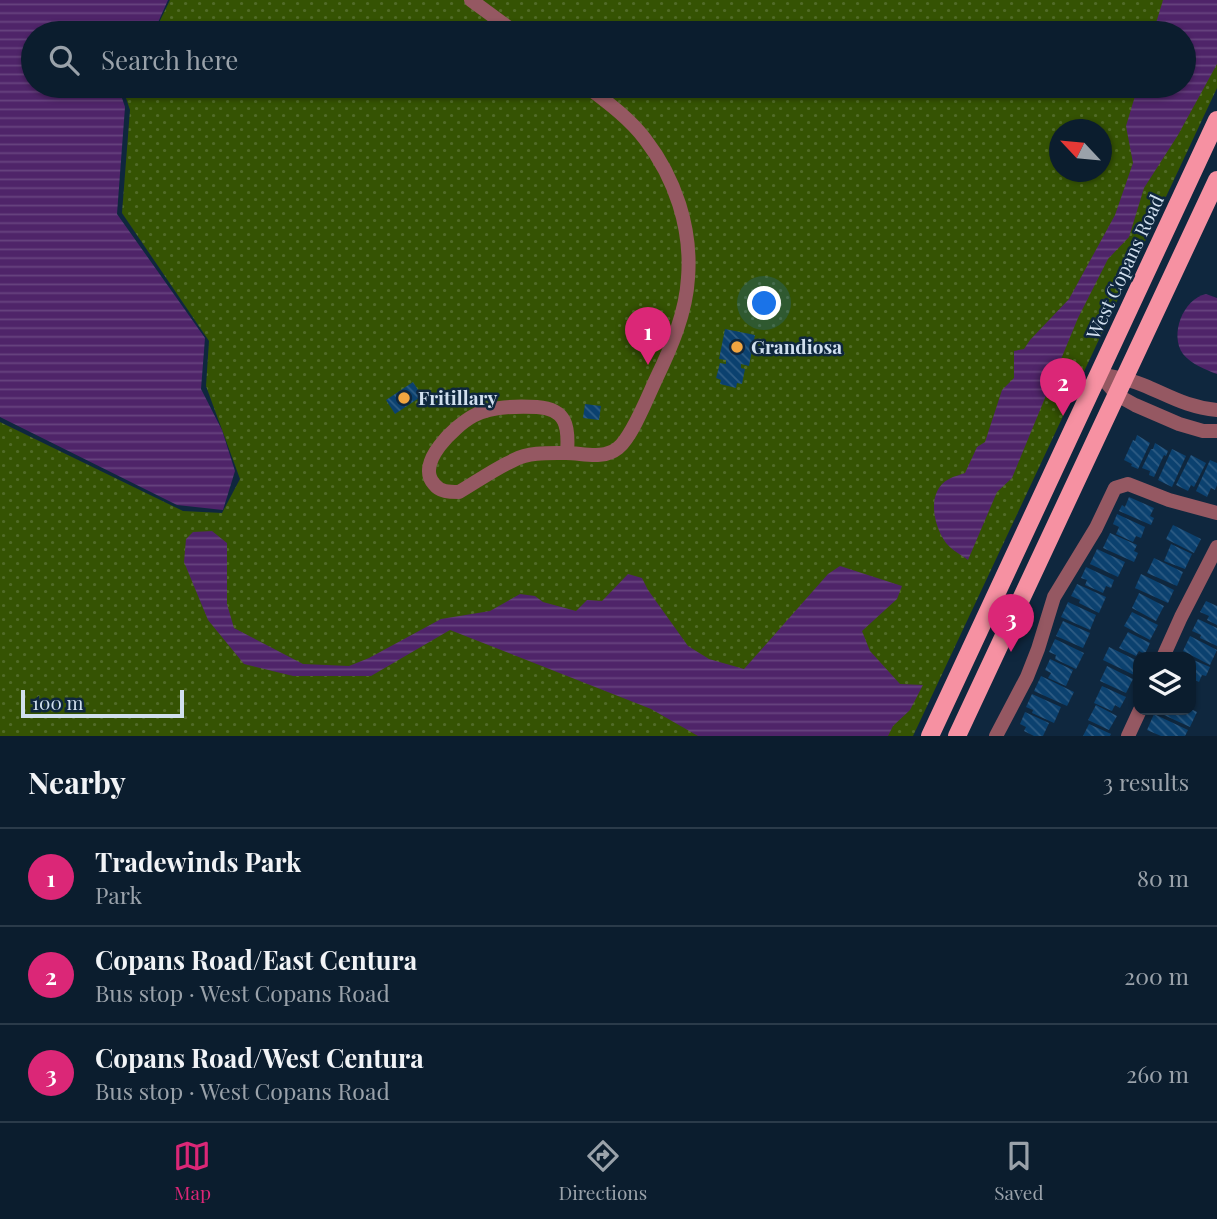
<!DOCTYPE html>
<meta charset="utf-8">
<style>
:root{--surface:#0b1d2e;--page:#142636;--text:#f1f3f6;--muted:#9aa2aa;--line:#2b3b4a;--accent:#db2777}
body{margin:0;font-family:"Playfair Display",serif;background:var(--page);color:var(--text)}
.controls{position:absolute;right:21px;bottom:21px;display:grid;overflow:hidden;border-radius:14px;box-shadow:0 2px 5px #0004}
.controls button{width:63px;height:63px;display:grid;place-items:center;padding:0;border:0;border-bottom:2px solid var(--line);background:var(--surface);color:var(--text);font:35px sans-serif}
.compass{position:absolute;left:1049px;top:119px;width:63px;height:63px;border-radius:50%;background:var(--surface);box-shadow:0 2px 5px #0004;rotate:296deg}
.scale{position:absolute;left:21px;bottom:18px;width:163px;box-sizing:border-box;padding-left:7px;border:4px solid #d0dfee;border-top:0;font-size:19px;line-height:24px;white-space:nowrap;color:#d0dfee;-webkit-text-stroke:5px #0f273e;paint-order:stroke}
.you{position:absolute;left:765px;top:304px;width:24px;height:24px;margin:-18px;border:5px solid #fff;border-radius:50%;background:#1a73e8;box-shadow:0 0 0 10px #1a73e833}
.badge{display:grid;place-items:center;width:46px;height:46px;border-radius:50%;background:var(--accent);color:#fff;font-size:23px;font-weight:700}
.pin{position:absolute;translate:-50% -58px;filter:drop-shadow(0 2px 4px #0008)}
.pin::after{content:'';position:absolute;top:37px;width:24px;height:21px;background:inherit;clip-path:polygon(0 0,100% 0,50% 100%)}
.list{margin:0;padding:0;list-style:none}
h2{display:flex;justify-content:space-between;align-items:center;height:91px;margin:0;padding:0 28px;font-size:30px}
h2 small{font-size:23px;font-weight:400;color:var(--muted)}
.list li{display:grid;grid-template-columns:46px 1fr auto;gap:21px;align-items:center;box-sizing:border-box;height:98px;padding:0 28px;border-top:2px solid var(--line)}
.list b{display:block;font-size:26px;white-space:nowrap}
.list p{margin:0;font-size:23px;white-space:nowrap;color:var(--muted)}
.list em{font-size:23px;font-style:normal;color:var(--muted)}
.icon{flex:none;width:38px;height:38px;fill:none;stroke:currentColor;stroke-width:2;stroke-linecap:round;stroke-linejoin:round}
.map{position:relative;flex:none;width:1217px;height:736px;overflow:hidden}
.search{position:absolute;background:var(--surface);box-shadow:0 2px 5px #0004;left:21px;right:21px;top:21px;height:77px;display:flex;align-items:center;gap:18px;box-sizing:border-box;padding:0 24px;border-radius:38px;color:var(--muted);font-size:26px}
.sheet{height:385px;background:var(--surface)}
nav{display:flex;justify-content:space-around;align-items:center;box-sizing:border-box;height:98px;border-top:2px solid var(--line);background:var(--surface);font-size:19px;color:var(--muted)}
nav a{display:grid;justify-items:center;gap:4px}
nav .on{color:var(--accent)}
.map>svg:first-child{display:block}
.park{fill:url(#park-dots);fill-rule:evenodd}
.water{fill:url(#water-rules)}
.building{fill:url(#building-back-hatch)}
.lines{fill:none;stroke-linecap:round;stroke-linejoin:round}
.minor{stroke:#955862;stroke-width:14}
.major{stroke:#f691a2;stroke-width:18}
.poi-dot{fill:#f1a540;stroke:#0f273e;stroke-width:2.5}
.labels{text-anchor:middle;stroke-width:5;stroke-linejoin:round;paint-order:stroke}
.street-label{font-size:19px;fill:#d0dfee;stroke:#0f273e}
.poi-label{font-size:19px;font-weight:bold;fill:#d0dfee;stroke:#0f273e;text-anchor:start}
</style>
<div class="map">
<svg width="1217" height="736" viewBox="0 0 1217 736">
<defs>
<pattern id="park-dots" width="8" height="8" patternUnits="userSpaceOnUse" patternTransform="scale(1.75)"><rect width="8" height="8" fill="#355303"/><path d="M2 2h.1M6 6h.1" fill="none" stroke="#516b28" stroke-width="1.8" stroke-linecap="round"/></pattern>
<pattern id="water-rules" width="6" height="5" patternUnits="userSpaceOnUse" patternTransform="scale(1.75)"><rect width="6" height="5" fill="#4f2469"/><path d="M0 2.5h6" fill="none" stroke="#67437f"/></pattern>
<pattern id="building-back-hatch" width="6" height="6" patternUnits="userSpaceOnUse" patternTransform="scale(1.75)"><rect width="6" height="6" fill="#0b416f"/><path d="M-1 5l2 2M0 0l6 6M5-1l2 2" fill="none" stroke="#2e5c84"/></pattern>
</defs>
<rect width="100%" height="100%" fill="#0f273e"/>
<path class="park" d="M170,0H1217V88L913,736H0V422L183,511L222,513L240,479L206,386L209,341L122,213L130,110L122,86H1184V33H154ZM1060,130H1102V172H1060Z"/>
<g class="water">
<path d="M0,0H168L156,27L149,33H33V86H118L125,107L117,214L205,338L201,389L222,430L235,471L223,510L177,505L0,417Z"/>
<path d="M1163,0H1217V64L1178,135L1144,188L1129,237L1108,259L1078,318L1012,478L997,492L968,560C961,555 952,550 946,543C933,525 926,491 949,479C954,476 960,475 965,473L977,447L985,442L1002,390L1014,378V351L1024,349L1030,340L1069,299L1115,215L1133,163L1126,126L1138,86H1184V33H1153Z"/>
<path d="M1206,294L1217,298V374C1206,370 1191,364 1183,354C1169,335 1183,299 1206,294Z"/>
<path d="M212,531L227,543V604L234,628L303,664L349,666L369,658L441,619L490,611L520,594L535,596L543,602L576,611L587,600L602,601L628,574L642,578L648,590L688,646L709,659L744,669L828,574L840,566L902,586L897,599L862,631L870,651L900,684L923,685L910,710L893,726L888,736H698L651,709L450,630L371,676H293L244,664L208,620L184,562L186,539L193,532Z"/>
</g>
<g class="building">
<path d="M725,329L755,335L749,366L741,364V368L745,369L742,384L737,383L736,388L720,384L721,380L716,378L720,363L726,364V360L719,359Z"/>
<path d="M413,382L422,396L395,414L386,400Z"/>
<path d="M585,404L601,406L599,420L583,418Z"/>
<path d="M1137,435L1150,443L1138,469L1131,466L1132,464L1124,460L1133,440L1135,441Z"/>
<path d="M1155,443L1168,451L1166,456L1164,455L1154,477L1149,475L1150,471L1142,468L1151,449H1153Z"/>
<path d="M1172,449L1186,456L1172,487L1158,480Z"/>
<path d="M1191,455L1206,463L1194,487L1191,485L1188,491L1176,485Z"/>
<path d="M1210,460L1217,463V485L1215,490L1211,488L1207,497L1196,491Z"/>
<path d="M1129,497L1154,508L1150,516L1154,518L1151,525L1119,511L1122,505L1125,507Z"/>
<path d="M1117,514L1145,527L1141,538L1136,536L1133,542L1116,534L1119,527L1113,524Z"/>
<path d="M1173,525L1201,539L1194,553L1166,539Z"/>
<path d="M1110,533L1137,545L1134,551L1138,553L1134,562L1103,548Z"/>
<path d="M1171,544L1192,554L1185,569L1164,561Z"/>
<path d="M1097,549L1125,562L1118,577L1090,564Z"/>
<path d="M1154,558L1183,572L1177,586L1147,573Z"/>
<path d="M1086,567L1114,580L1111,588L1106,586L1103,593L1085,585L1087,580L1081,578Z"/>
<path d="M1141,574L1174,590L1168,603L1135,588Z"/>
<path d="M1077,584L1106,597L1099,613L1079,603L1080,600L1071,596Z"/>
<path d="M1139,593L1164,606L1156,621L1132,608Z"/>
<path d="M1206,601L1217,606V625L1207,620L1209,616L1200,612Z"/>
<path d="M1068,602L1096,615L1090,630L1061,617Z"/>
<path d="M1132,612L1158,625L1150,640L1124,626Z"/>
<path d="M1198,619L1217,628V646L1200,638L1201,635L1192,631Z"/>
<path d="M1063,621L1090,633L1083,648L1056,636Z"/>
<path d="M1128,632L1150,643L1145,654L1139,651L1136,656L1119,648Z"/>
<path d="M1190,636L1217,650L1210,665L1183,651Z"/>
<path d="M1055,639L1084,653L1076,669L1055,659L1056,655L1049,652Z"/>
<path d="M1109,647L1138,661V666L1134,675L1103,660Z"/>
<path d="M1050,659L1073,670L1066,686L1048,678L1051,673L1045,670Z"/>
<path d="M1191,659L1210,667L1206,676L1202,675L1199,682L1191,678Z"/>
<path d="M1107,666L1133,679L1126,693L1100,681Z"/>
<path d="M1041,676L1074,692L1067,706L1034,691Z"/>
<path d="M1102,686L1126,697L1120,708L1115,705L1112,711L1094,703Z"/>
<path d="M1032,694L1061,707L1054,723L1032,713L1033,710L1026,707Z"/>
<path d="M1096,705L1117,716L1109,730L1088,720Z"/>
<path d="M1191,709L1197,712L1190,727L1153,710Z"/>
<path d="M1025,712L1049,723L1043,736H1034L1024,731L1026,727L1020,724Z"/>
<path d="M1154,714L1188,730L1185,736H1161L1147,730Z"/>
<path d="M1089,724L1111,734L1110,736H1083Z"/>
</g>
<g class="lines">
<g class="minor">
<path d="M471,0L516,33"/>
<path d="M1099,374L1117,395L1135,405L1179,424L1203,431H1217"/>
<path d="M1099,374C1114,377 1129,379 1143,385C1170,396 1186,407 1217,410"/>
<path d="M567,453C569,427 567,409 537,407C516,406 491,406 473,416C455,426 415,463 434,484C440,492 449,492 459,492C476,482 496,468 514,460C529,452 549,453 566,453C583,453 603,460 618,448C632,437 648,396 656,379C671,348 686,313 688,278C692,228 675,178 645,139C629,118 607,102 586,86"/>
<path d="M1163,657L1181,617L1217,547"/>
<path d="M996,736L1027,677L1038,649L1054,597L1096,528L1115,488L1128,484L1169,500L1217,513"/>
<path d="M1128,736L1140,710"/>
</g>
<g class="major">
<path d="M930,736L1217,120"/>
<path d="M957,736L1217,180"/>
</g>
</g>
<g class="poi-dot">
<circle cx="737" cy="347" r="7"/>
<circle cx="404" cy="398" r="7"/>
</g>
<g class="labels">
<g class="street-label">
<text transform="translate(1125 267) rotate(-65)" y="7">West Copans Road</text>
</g>
<g class="poi-label">
<text x="751" y="354">Grandiosa</text>
<text x="418" y="405">Fritillary</text>
</g>
</g>
</svg>
<div class="controls">
<button><svg class="icon" aria-label="layers" viewBox="0 0 24 24"><path d="M12 4l9 5-9 5-9-5zM3 14l9 5 9-5"/></svg></button>
</div>
<svg class="compass" viewBox="-18 -18 36 36"><path d="M0-13l5 13h-10z" fill="#e53935"/><path d="M0 13l5-13h-10z" fill="#9aa2aa"/></svg>
<div class="scale">100 m</div>
<div class="you"></div>
<div class="pin badge" style="left:648px;top:365px">1</div>
<div class="pin badge" style="left:1063px;top:416px">2</div>
<div class="pin badge" style="left:1011px;top:652px">3</div>
<div class="search"><svg class="icon" aria-label="search" viewBox="0 0 24 24"><circle cx="10" cy="10" r="6"/><path d="M15 15l6 6"/></svg>Search here</div>
</div>
<section class="sheet">
<h2>Nearby<small>3 results</small></h2>
<ul class="list">
<li><span class="badge">1</span><div><b>Tradewinds Park</b><p>Park</p></div><em>80 m</em></li>
<li><span class="badge">2</span><div><b>Copans Road/East Centura</b><p>Bus stop · West Copans Road</p></div><em>200 m</em></li>
<li><span class="badge">3</span><div><b>Copans Road/West Centura</b><p>Bus stop · West Copans Road</p></div><em>260 m</em></li>
</ul>
</section>
<nav>
<a class="on"><svg class="icon" aria-label="map" viewBox="0 0 24 24"><path d="M3 6l6-2 6 2 6-2v14l-6 2-6-2-6 2zM9 4v14M15 6v14"/></svg>Map</a>
<a><svg class="icon" aria-label="directions" viewBox="0 0 24 24"><path d="M12 3l9 9-9 9-9-9zM9 14v-3h6M13 9l2 2-2 2"/></svg>Directions</a>
<a><svg class="icon" aria-label="saved" viewBox="0 0 24 24"><path d="M7 4h10v16l-5-4-5 4z"/></svg>Saved</a>
</nav>
